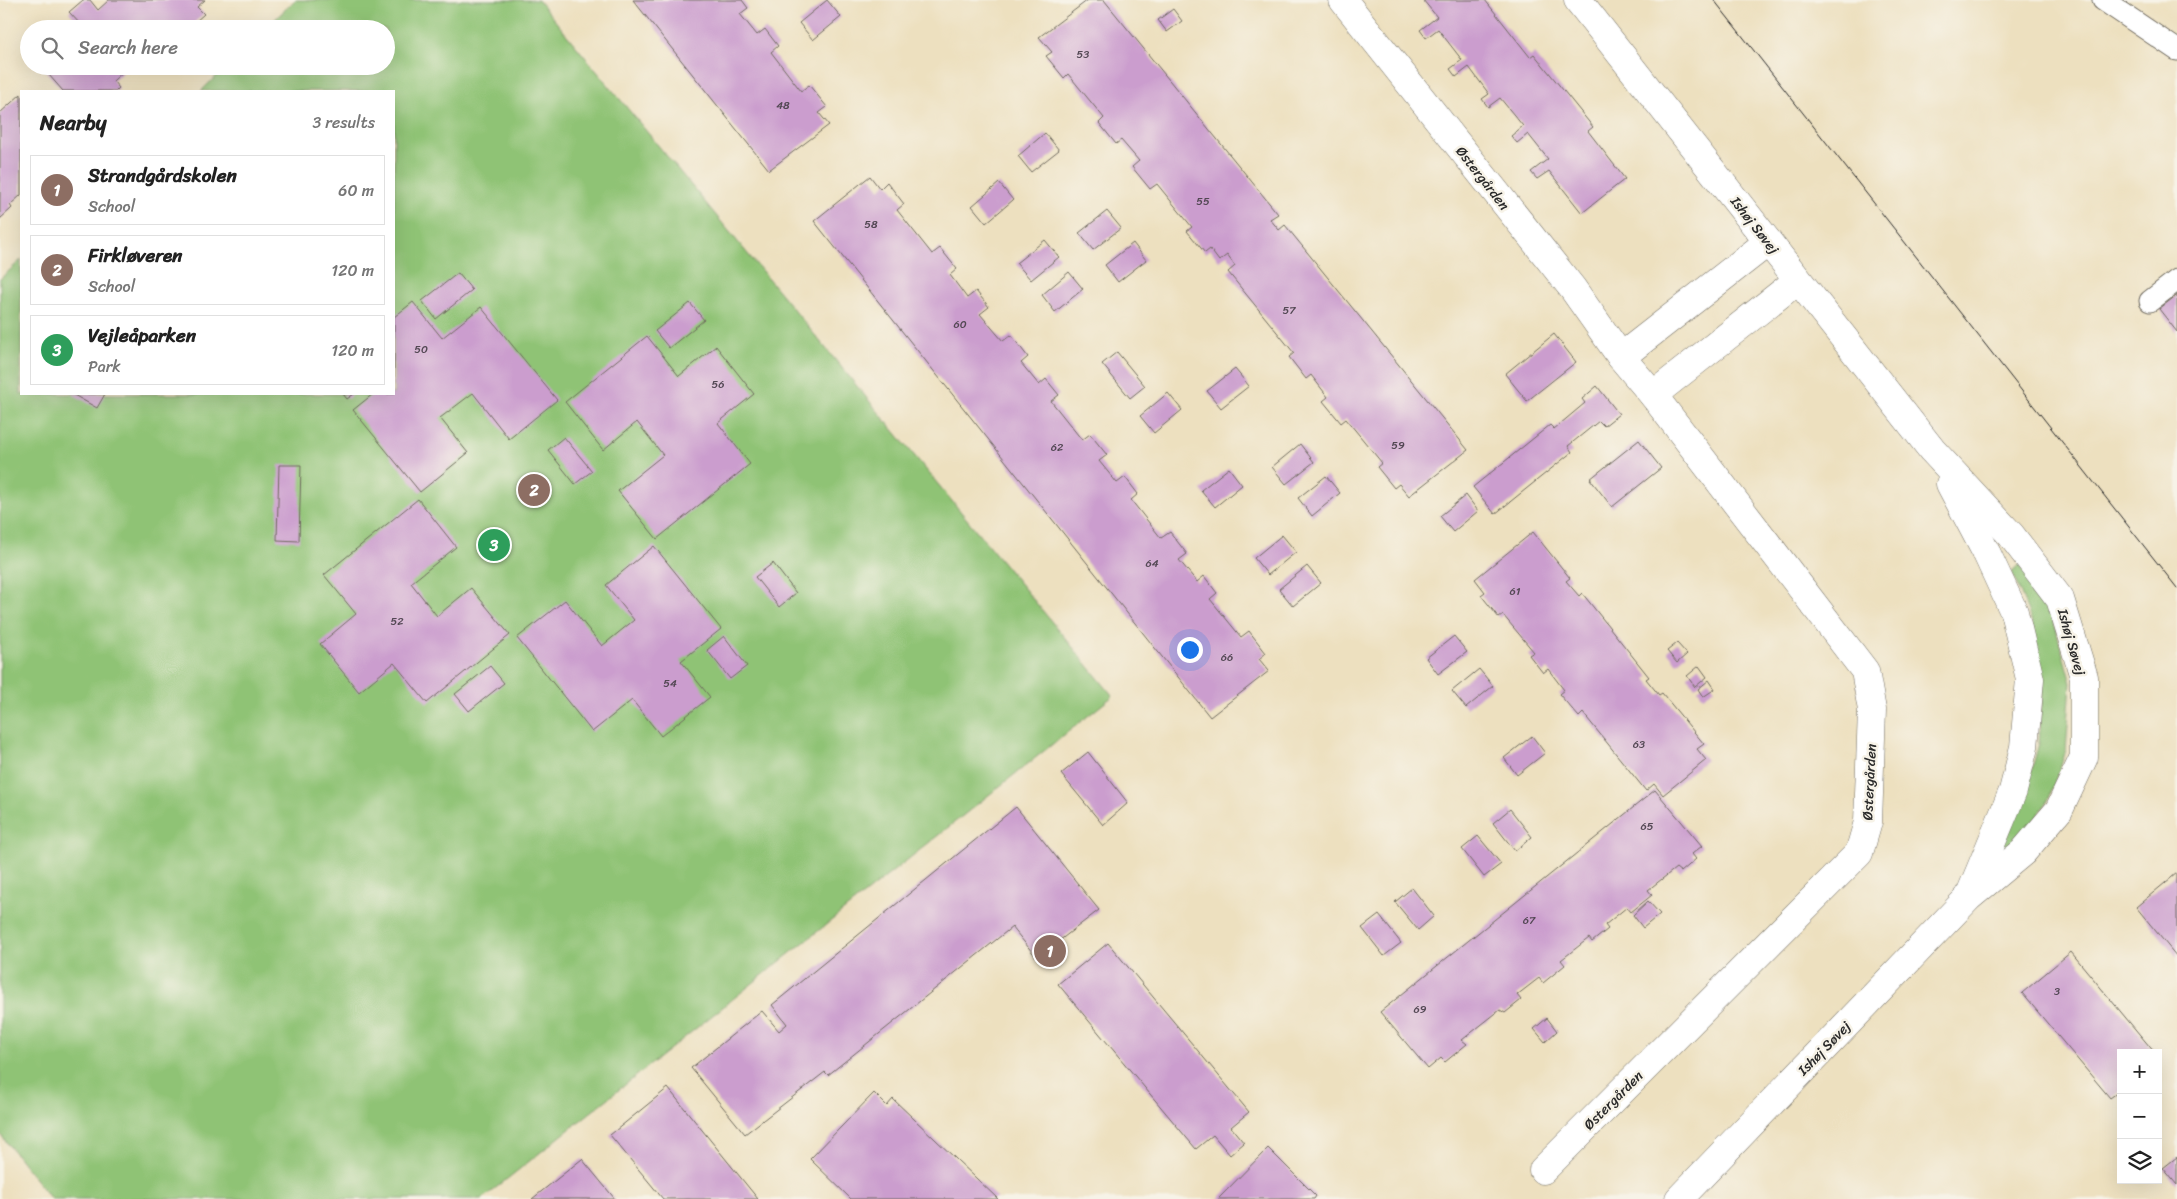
<!DOCTYPE html>
<meta charset="utf-8">
<style>
:root{--surface:#fff;--page:#f6f6f6;--text:#222;--muted:#767676;--line:#e0e0e0;--accent:#1f6fb2}
body{margin:0;font-family:Sriracha,sans-serif;background:var(--page);color:var(--text)}
.controls{position:absolute;right:15px;bottom:15px;display:grid;overflow:hidden;border-radius:0px;box-shadow:0 5px 20px #0002}
.controls button{width:45px;height:45px;display:grid;place-items:center;padding:0;border:0;border-bottom:1px solid var(--line);background:var(--surface);color:var(--text);font:25px sans-serif}
.you{position:absolute;left:1189px;top:649px;width:18px;height:18px;margin:-12px;border:4px solid #fff;border-radius:50%;background:#1a73e8;box-shadow:0 0 0 8px #1a73e833}
.badge{display:grid;place-items:center;width:32px;height:32px;border-radius:50%;background:var(--accent);color:#fff;font-size:16px;font-weight:700}
.pin{position:absolute;translate:-50% -50%;border:2px solid #fff;box-shadow:0 1px 5px #0006}
.list{margin:0;padding:0;list-style:none}
h2{display:flex;justify-content:space-between;align-items:center;height:65px;margin:0;padding:0 20px;font-size:21px}
h2 small{font-size:16px;font-weight:400;color:var(--muted)}
.list li{display:grid;grid-template-columns:32px 1fr auto;gap:15px;align-items:center;box-sizing:border-box;height:70px;margin:0 10px 10px;padding:0 10px;border:1px solid var(--line);border-radius:0px}
.list b{display:block;font-size:19px;white-space:nowrap}
.list p{margin:0;font-size:16px;white-space:nowrap;color:var(--muted)}
.list em{font-size:16px;font-style:normal;color:var(--muted)}
.icon{flex:none;width:28px;height:28px;fill:none;stroke:currentColor;stroke-width:2;stroke-linecap:round;stroke-linejoin:round}
.map{position:relative;flex:none;width:2177px;height:1199px;overflow:hidden}
.search{position:absolute;background:var(--surface);box-shadow:0 5px 20px #0002;left:20px;top:20px;width:375px;height:55px;display:flex;align-items:center;gap:12px;box-sizing:border-box;padding:0 18px;border-radius:28px;color:var(--muted);font-size:19px}
.panel{position:absolute;background:var(--surface);box-shadow:0 5px 20px #0002;left:20px;top:90px;width:375px;height:305px;border-radius:0px}
.map>svg:first-child{display:block}
.green{fill:#8fc375;stroke:#5d7750}
.building{fill:#cb9dce}
.lines{fill:none;stroke-linecap:round;stroke-linejoin:round}
.service-casing{stroke:#6f6a5f;stroke-width:23}
.minor-casing{stroke:#6f6a5f;stroke-width:29}
.tertiary-casing{stroke:#6f6a5f;stroke-width:29}
.service{stroke:#fff;stroke-width:21}
.minor{stroke:#fff;stroke-width:28}
.tertiary{stroke:#fff;stroke-width:28}
.tram{stroke:#2b2b2b;stroke-width:1}
.labels{text-anchor:middle;stroke-width:5;stroke-linejoin:round;paint-order:stroke}
.number-label{font-size:11px;fill:#534854}
.street-label{font-size:14px;fill:#2b2b2b;stroke:#f7f3e8}
</style>
<div class="map">
<svg width="2177" height="1199" viewBox="0 0 2177 1199">
<rect width="100%" height="100%" fill="#f7f3e8"/>
<filter id="ink" filterUnits="userSpaceOnUse"><feTurbulence type="fractalNoise" baseFrequency=".02" numOctaves="2"/><feDisplacementMap in="SourceGraphic" scale="10" xChannelSelector="R" yChannelSelector="G"/><feConvolveMatrix kernelMatrix="1 2 1 2 8 2 1 2 1" color-interpolation-filters="sRGB"/></filter>
<filter id="wash" filterUnits="userSpaceOnUse"><feTurbulence type="fractalNoise" baseFrequency=".0096" numOctaves="4" result="noise"/><feDisplacementMap in="SourceGraphic" scale="20" xChannelSelector="R" yChannelSelector="G"/><feGaussianBlur stdDeviation="1.12" result="paint"/><feColorMatrix in="noise" values="0 0 0 0 0 0 0 0 0 0 0 0 0 0 0 0 0 1.4 0 .05"/><feComposite in="paint" operator="in"/></filter>
<g filter="url(#wash)">
<rect width="100%" height="100%" fill="#ede0bf"/>
<g class="green">
<path d="M295,0H538L1113,696L482,1199H51L0,1134V279L21,260V394H394V91H201L227,66H386V29H265Z"/>
<path d="M2020,565L2050,608L2071,683L2066,751L2047,803L2009,853L2001,849L2025,795L2039,743L2043,684L2031,619L2012,572Z"/>
</g>
<g id="blocks">
<g class="building">
<path d="M83,0H90L98,10L109,0H205L197,7L204,14L187,29H179L176,25L172,29H76L81,25L69,12Z"/>
<path d="M633,0H742L748,8L740,14L757,35L765,29L778,46L771,52L801,91L809,85L827,107L819,113L829,125L769,170Z"/>
<path d="M827,0L841,17L813,40L799,23Z"/>
<path d="M1088,0H1104L1278,214L1270,219L1279,230L1285,225L1468,450L1409,496L1399,484L1394,488L1377,467L1382,463L1346,419L1341,423L1323,401L1328,397L1311,375L1306,379L1289,357L1294,353L1228,272L1235,266L1227,255L1219,261L1210,249L1205,253L1187,231L1192,227L1157,184L1150,189L1132,167L1139,161L1121,140L1116,144L1099,123L1104,118L1068,74L1064,78L1046,56L1052,52L1039,37Z"/>
<path d="M1423,0H1485L1530,57L1534,54L1593,127L1588,131L1625,179L1582,213L1549,171L1537,179L1531,172L1548,159L1528,134L1517,143L1511,136L1523,126L1500,98L1488,107L1482,99L1489,94L1469,67L1456,77L1450,69L1462,60L1438,29L1426,38L1420,30L1437,17Z"/>
<path d="M1173,9L1182,21L1167,32L1158,20Z"/>
<path d="M41,66H129L113,81L119,88L116,91H63Z"/>
<path d="M21,94V195L10,205L12,208L0,219V113Z"/>
<path d="M1045,133L1059,150L1031,172L1018,156Z"/>
<path d="M870,176L880,189L887,182L904,204L897,210L932,254L940,248L957,269L950,275L967,298L976,291L989,307L980,314L1003,341L1011,335L1028,357L1021,363L1039,385L1046,379L1059,395L1051,401L1082,440L1090,434L1107,455L1099,461L1117,483L1125,477L1138,494L1131,500L1161,538L1170,532L1187,554L1179,560L1197,582L1204,576L1217,593L1210,599L1241,637L1249,631L1266,653L1259,659L1269,671L1210,717L814,221Z"/>
<path d="M999,183L1013,200L986,223L972,206Z"/>
<path d="M1107,211L1121,228L1093,250L1079,233Z"/>
<path d="M1045,240L1059,257L1031,280L1016,263Z"/>
<path d="M1133,243L1146,260L1118,282L1105,265Z"/>
<path d="M1069,272L1083,289L1055,312L1042,295Z"/>
<path d="M458,273L472,290L436,319L422,301Z"/>
<path d="M2177,295V332L2159,309Z"/>
<path d="M413,302L442,338L481,307L557,400L509,439L473,393L440,418L468,453L420,492L353,410L373,394H394V317Z"/>
<path d="M690,303L704,320L669,348L655,331Z"/>
<path d="M1554,334L1576,362L1527,401L1505,374Z"/>
<path d="M647,336L679,376L716,346L754,394L718,423L750,464L657,539L618,491L663,455L637,422L603,450L565,402Z"/>
<path d="M1117,352L1145,386L1130,398L1102,364Z"/>
<path d="M1235,369L1249,386L1221,408L1207,391Z"/>
<path d="M1597,386L1619,414L1604,426L1599,421L1568,446L1572,452L1495,514L1473,487L1550,425L1554,429L1585,403L1582,399Z"/>
<path d="M1168,393L1182,410L1154,433L1140,416Z"/>
<path d="M72,394H105L97,408Z"/>
<path d="M343,394H354L347,399Z"/>
<path d="M564,437L592,471L575,484L548,450Z"/>
<path d="M1639,440L1661,468L1612,507L1590,479Z"/>
<path d="M1300,444L1314,462L1286,484L1272,467Z"/>
<path d="M279,465H301L299,541L277,540Z"/>
<path d="M1229,468L1242,485L1215,507L1201,490Z"/>
<path d="M1326,476L1340,493L1312,516L1298,498Z"/>
<path d="M1466,495L1478,511L1453,532L1440,516Z"/>
<path d="M418,499L456,547L411,583L437,616L471,588L510,635L427,703L394,663L359,692L320,644L356,614L324,575Z"/>
<path d="M1533,532L1570,578L1566,581L1579,596L1582,593L1649,677L1646,679L1659,695L1662,693L1704,744L1697,749L1706,760L1663,795L1654,784L1646,791L1583,713L1579,717L1559,694L1564,690L1548,669L1543,673L1529,655L1534,652L1503,615L1499,618L1481,595L1485,592L1475,579Z"/>
<path d="M1282,535L1296,552L1268,575L1254,558Z"/>
<path d="M654,546L721,629L681,661L710,697L661,736L632,700L592,732L517,638L565,600L602,646L634,620L606,585Z"/>
<path d="M773,563L796,593L779,607L755,577Z"/>
<path d="M1307,566L1321,583L1293,606L1279,589Z"/>
<path d="M724,636L747,666L730,679L707,650Z"/>
<path d="M1454,636L1467,652L1438,674L1426,658Z"/>
<path d="M1677,643L1687,654L1677,663L1667,651Z"/>
<path d="M490,666L504,683L469,711L455,694Z"/>
<path d="M1699,666L1707,677L1695,687L1687,676Z"/>
<path d="M1479,669L1493,686L1466,708L1452,691Z"/>
<path d="M1709,680L1715,689L1703,697L1698,689Z"/>
<path d="M1532,736L1545,753L1517,775L1504,758Z"/>
<path d="M1088,752L1128,803L1103,825L1061,774Z"/>
<path d="M1655,790L1702,846L1692,854L1696,859L1681,872L1676,868L1648,890L1652,895L1631,912L1627,907L1605,925L1608,929L1592,942L1589,938L1561,960L1565,965L1543,983L1539,978L1517,995L1521,1000L1505,1013L1500,1010L1462,1040L1467,1044L1445,1062L1441,1058L1428,1069L1380,1012Z"/>
<path d="M1016,807L1099,910L1037,958L1012,927L828,1075L825,1072L745,1134L691,1068L762,1011L779,1031L787,1024L772,1005Z"/>
<path d="M1510,809L1532,837L1515,851L1493,823Z"/>
<path d="M1478,836L1501,864L1484,877L1462,849Z"/>
<path d="M2177,873V957L2136,907Z"/>
<path d="M1412,888L1434,916L1418,930L1395,902Z"/>
<path d="M1648,901L1660,914L1643,928L1633,915Z"/>
<path d="M1379,915L1401,943L1384,956L1362,928Z"/>
<path d="M1108,943L1249,1112L1231,1127L1244,1143L1230,1155L1213,1135L1196,1149L1058,984Z"/>
<path d="M2071,952L2155,1053H2121V1090L2110,1098L2022,993Z"/>
<path d="M1547,1018L1557,1031L1545,1042L1534,1029Z"/>
<path d="M668,1088L758,1199H663L610,1135Z"/>
<path d="M874,1093L887,1106L893,1099L998,1199H851L810,1159Z"/>
<path d="M1268,1148L1316,1196L1314,1199H1218Z"/>
<path d="M2177,1157V1185L2163,1168Z"/>
<path d="M582,1159L615,1199H532Z"/>
</g>
</g>
</g>
<g filter="url(#ink)">
<use href="#blocks" fill-opacity="0" stroke="#6f6a5f" stroke-width="1"/>
<g class="lines">
<defs>
<g id="service">
<path d="M2103,0L2177,50"/>
<path d="M2150,301L2177,280"/>
</g>
<g id="minor">
<path d="M1343,0L1573,289L1621,357L1653,395L1865,671L1872,710L1868,822L1859,853L1543,1170"/>
<path d="M1621,357L1768,242"/>
<path d="M1653,395L1798,280"/>
</g>
<g id="tertiary">
<path d="M1578,0L1932,450L2011,535L2060,599L2084,677V757L2059,810L2023,852L1969,897L1679,1199"/>
<path d="M1950,484L1987,554L2014,612L2030,679L2024,747L2013,791L1971,892"/>
</g>
</defs>
<use href="#service" class="service-casing"/>
<use href="#minor" class="minor-casing"/>
<use href="#tertiary" class="tertiary-casing"/>
<use href="#service" class="service"/>
<use href="#minor" class="minor"/>
<use href="#tertiary" class="tertiary"/>
<path class="tram" d="M1714,0L2177,588"/>
</g>
</g>
<g class="labels">
<g class="number-label">
<text x="1083" y="58">53</text>
<text x="783" y="109">48</text>
<text x="1203" y="205">55</text>
<text x="871" y="228">58</text>
<text x="1289" y="314">57</text>
<text x="960" y="328">60</text>
<text x="421" y="353">50</text>
<text x="718" y="388">56</text>
<text x="1398" y="449">59</text>
<text x="1057" y="451">62</text>
<text x="1152" y="567">64</text>
<text x="1515" y="595">61</text>
<text x="397" y="625">52</text>
<text x="1227" y="661">66</text>
<text x="670" y="687">54</text>
<text x="1639" y="748">63</text>
<text x="1647" y="830">65</text>
<text x="1529" y="924">67</text>
<text x="2057" y="995">3</text>
<text x="1420" y="1013">69</text>
</g>
<g class="street-label">
<text transform="translate(1483 178) rotate(52)" y="5">Østergården</text>
<text transform="translate(1755 225) rotate(52)" y="5">Ishøj Søvej</text>
<text transform="translate(2072 642) rotate(74)" y="5">Ishøj Søvej</text>
<text transform="translate(1869 782) rotate(-87)" y="5">Østergården</text>
<text transform="translate(1824 1048) rotate(-46)" y="5">Ishøj Søvej</text>
<text transform="translate(1613 1100) rotate(-45)" y="5">Østergården</text>
</g>
</g>
</svg>
<div class="controls">
<button>+</button>
<button>−</button>
<button><svg class="icon" aria-label="layers" viewBox="0 0 24 24"><path d="M12 4l9 5-9 5-9-5zM3 14l9 5 9-5"/></svg></button>
</div>
<div class="you"></div>
<div class="pin badge" style="left:1050px;top:951px;background:#8d6e63">1</div>
<div class="pin badge" style="left:534px;top:490px;background:#8d6e63">2</div>
<div class="pin badge" style="left:494px;top:545px;background:#2e9e5b">3</div>
<div class="search"><svg class="icon" aria-label="search" viewBox="0 0 24 24"><circle cx="10" cy="10" r="6"/><path d="M15 15l6 6"/></svg>Search here</div>
<section class="panel">
<h2>Nearby<small>3 results</small></h2>
<ul class="list">
<li><span class="badge" style="background:#8d6e63">1</span><div><b>Strandgårdskolen</b><p>School</p></div><em>60 m</em></li>
<li><span class="badge" style="background:#8d6e63">2</span><div><b>Firkløveren</b><p>School</p></div><em>120 m</em></li>
<li><span class="badge" style="background:#2e9e5b">3</span><div><b>Vejleåparken</b><p>Park</p></div><em>120 m</em></li>
</ul>
</section>
</div>
